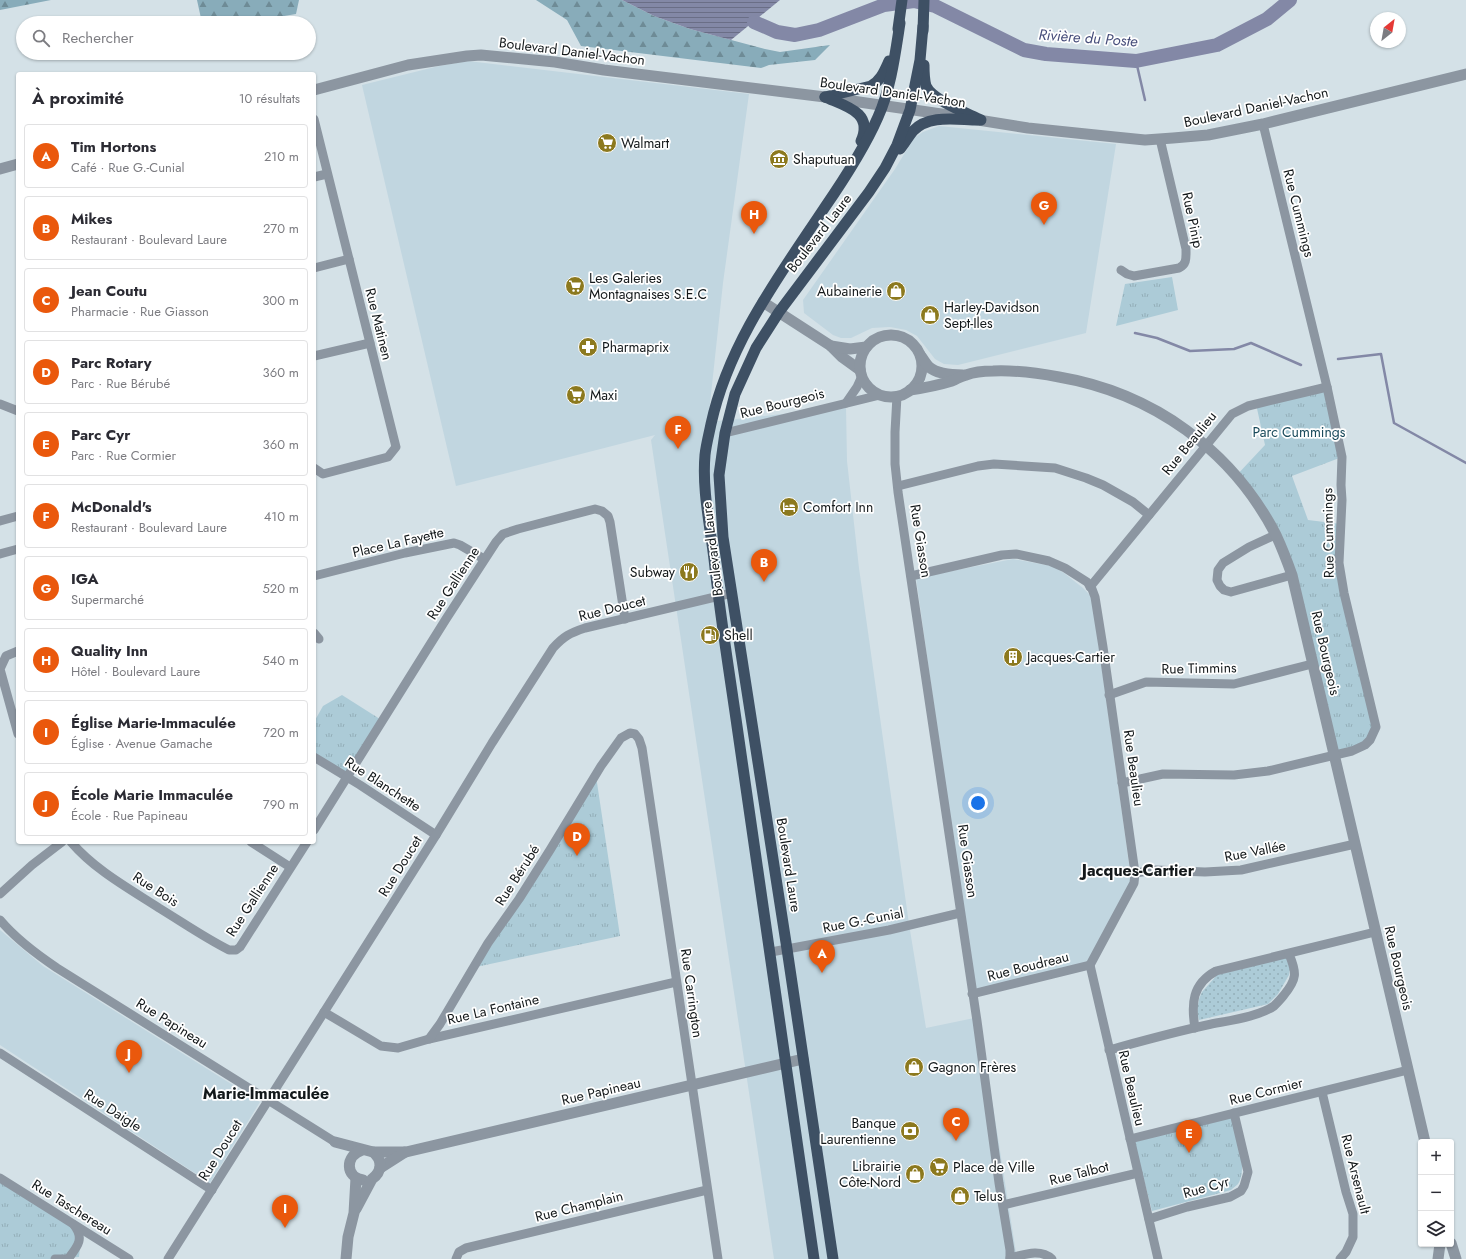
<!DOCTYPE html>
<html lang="fr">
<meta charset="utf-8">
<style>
:root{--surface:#fff;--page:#f7f7f7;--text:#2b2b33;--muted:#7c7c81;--line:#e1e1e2;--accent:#ea580c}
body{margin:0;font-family:Jost,sans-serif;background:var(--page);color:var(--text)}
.controls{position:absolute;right:12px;bottom:12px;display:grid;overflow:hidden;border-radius:4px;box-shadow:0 1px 3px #0004}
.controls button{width:36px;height:36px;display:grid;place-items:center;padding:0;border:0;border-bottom:1px solid var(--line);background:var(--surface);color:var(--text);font:20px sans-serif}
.compass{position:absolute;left:1370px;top:12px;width:36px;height:36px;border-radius:50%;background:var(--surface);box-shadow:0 1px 3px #0004;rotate:31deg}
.you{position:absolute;left:978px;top:803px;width:14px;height:14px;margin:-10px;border:3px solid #fff;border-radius:50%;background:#1a73e8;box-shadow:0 0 0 6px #1a73e833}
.badge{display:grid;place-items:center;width:26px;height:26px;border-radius:50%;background:var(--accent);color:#fff;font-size:13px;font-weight:700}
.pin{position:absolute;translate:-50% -33px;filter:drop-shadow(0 1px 2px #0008)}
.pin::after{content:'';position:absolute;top:21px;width:14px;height:12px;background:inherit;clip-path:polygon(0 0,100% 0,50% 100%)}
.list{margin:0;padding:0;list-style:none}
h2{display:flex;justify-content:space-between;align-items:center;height:52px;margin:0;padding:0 16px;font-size:17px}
h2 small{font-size:13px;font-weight:400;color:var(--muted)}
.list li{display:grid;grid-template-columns:26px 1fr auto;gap:12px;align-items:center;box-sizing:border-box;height:64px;margin:0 8px 8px;padding:0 8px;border:1px solid var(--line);border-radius:4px}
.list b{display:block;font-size:15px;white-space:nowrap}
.list p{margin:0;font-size:13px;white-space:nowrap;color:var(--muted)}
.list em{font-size:13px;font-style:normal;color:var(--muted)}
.icon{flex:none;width:22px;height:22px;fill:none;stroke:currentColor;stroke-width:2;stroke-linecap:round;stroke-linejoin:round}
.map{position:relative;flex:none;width:1466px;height:1259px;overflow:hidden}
.search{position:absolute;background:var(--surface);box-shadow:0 1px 3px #0004;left:16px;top:16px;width:300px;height:44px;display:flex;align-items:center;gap:10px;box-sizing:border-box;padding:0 14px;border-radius:22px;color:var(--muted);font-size:15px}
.panel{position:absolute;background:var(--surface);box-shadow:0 1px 3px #0004;left:16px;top:72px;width:300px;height:772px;border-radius:4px}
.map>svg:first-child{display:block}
.built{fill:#c1d6e0}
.grass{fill:url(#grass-dots)}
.forest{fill:url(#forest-firs)}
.park{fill:url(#park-tufts)}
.water{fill:url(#water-rules)}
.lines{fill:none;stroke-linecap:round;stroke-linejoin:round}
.stream{stroke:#8388a6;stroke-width:2.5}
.river{stroke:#8388a6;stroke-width:14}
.minor{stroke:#8c96a1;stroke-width:9}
.tertiary{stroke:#8c96a1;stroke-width:11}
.trunk{stroke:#3e5064;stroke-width:11}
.labels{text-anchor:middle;stroke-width:3.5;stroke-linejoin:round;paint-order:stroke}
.street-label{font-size:14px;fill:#13181a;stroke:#fff}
.poi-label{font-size:14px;fill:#13181a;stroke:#fff;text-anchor:start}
.park-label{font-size:14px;fill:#194a5b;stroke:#fff}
.water-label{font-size:15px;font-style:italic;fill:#464d7a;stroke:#fff}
.quarter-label{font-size:16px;font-weight:bold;fill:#13181a;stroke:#fff}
</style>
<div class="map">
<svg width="1466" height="1259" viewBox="0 0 1466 1259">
<defs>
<pattern id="grass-dots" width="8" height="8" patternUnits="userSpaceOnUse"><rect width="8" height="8" fill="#accbd7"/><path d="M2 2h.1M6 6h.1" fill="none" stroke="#93aeb8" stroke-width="1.8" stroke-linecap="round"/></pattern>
<pattern id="forest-firs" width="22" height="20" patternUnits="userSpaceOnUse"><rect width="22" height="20" fill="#88acba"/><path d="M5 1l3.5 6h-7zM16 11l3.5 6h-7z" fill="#6e8b96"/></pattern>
<pattern id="park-tufts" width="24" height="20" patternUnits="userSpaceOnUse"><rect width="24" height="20" fill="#accbd7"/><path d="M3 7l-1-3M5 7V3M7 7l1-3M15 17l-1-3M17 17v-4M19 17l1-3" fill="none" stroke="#93aeb8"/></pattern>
<pattern id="water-rules" width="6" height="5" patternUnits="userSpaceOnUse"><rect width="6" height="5" fill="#8388a6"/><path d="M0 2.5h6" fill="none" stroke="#6a6e86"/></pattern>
</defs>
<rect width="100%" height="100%" fill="#d4e1e7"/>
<g class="built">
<path d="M468,61L749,94L723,283L708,422L846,407L847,461L859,568L909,924L926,1028L979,1017L1017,1259H774L651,440L655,435L456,486L362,85L439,66Z"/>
<path d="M939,126L1116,144L1086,333L958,365L944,364L935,359L917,336L906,330L890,327L872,328L851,338H841L833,335L804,313L803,300L895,169L914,138L923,132Z"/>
<path d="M1013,559L1052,566L1064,573L1083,588L1092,597L1131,878L1128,888L1087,963L974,990L916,578Z"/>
<path d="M0,930L43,966L260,1102L210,1183L0,1045Z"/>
</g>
<path class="grass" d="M1287,957L1290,969L1289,975L1278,994L1268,1004L1199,1020L1197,1011L1199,999L1202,992L1217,975Z"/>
<g class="forest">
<path d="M0,0H51L0,10Z"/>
<path d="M197,0H299L296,14L242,23H202Z"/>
<path d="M536,0H622L654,16L690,29L765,49L780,52L830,45L815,60L769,65L761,68L581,46L567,20Z"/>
</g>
<g class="park">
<path d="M1172,277L1178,310L1116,326L1125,284Z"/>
<path d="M1327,387L1342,457L1292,476L1308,520L1341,524L1339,563L1374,718L1370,740L1334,754L1284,554L1235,477L1265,445L1256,404Z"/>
<path d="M342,695L383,721L345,778L314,758V722L323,706Z"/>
<path d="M596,776L620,936L476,967Z"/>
<path d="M1231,1117C1235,1135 1249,1167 1238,1184C1236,1186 1233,1188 1231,1190L1152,1211L1134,1142Z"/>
<path d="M0,1174L82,1228L79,1257L54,1259H0Z"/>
</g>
<path class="water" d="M622,0H780L731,40L690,29L654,16Z"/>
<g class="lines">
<g class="stream">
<path d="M1136,61L1145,100"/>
<path d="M1135,333L1157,338L1190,351L1234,349L1251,343L1301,365"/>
<path d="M1338,359L1381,354L1394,423L1466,463"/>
</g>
<path class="river" d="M754,22L777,32L795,35L819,30L884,5L914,1L935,6L1024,50L1046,54L1136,61L1217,45L1267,19L1290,0"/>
<g class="minor">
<path d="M314,119L396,447L388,457L323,474L314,468"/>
<path d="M314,177L327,174"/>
<path d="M314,268L349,259"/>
<path d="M1121,270L1127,274L1134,276L1179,268C1187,264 1186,258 1186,249L1160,139"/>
<path d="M314,356L370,343"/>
<path d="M897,396L895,432V464L898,492L977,1021L999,1183L1010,1250V1259"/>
<path d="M846,403L857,387L862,376"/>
<path d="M0,404L18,411"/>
<path d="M725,433L880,395"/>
<path d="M898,486L978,466L994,464L1055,468L1086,478L1103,485L1133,502L1149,515"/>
<path d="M0,521L18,516"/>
<path d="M1275,535L1249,547L1223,563L1218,570L1217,580L1220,586L1224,590L1231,592L1292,575"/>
<path d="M0,554L18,549"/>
<path d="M314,576L405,553L454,543L460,545L484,559"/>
<path d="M911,576L1002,555L1016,554L1049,561L1065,568L1087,582L1092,589L1095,597L1103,647L1135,873L1134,883L1090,965L1158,1259"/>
<path d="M1090,587L1232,414L1248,406L1327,387"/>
<path d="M314,633L319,639"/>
<path d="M18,651L6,656L0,669L18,734"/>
<path d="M1109,695L1146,682L1234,684L1312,664"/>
<path d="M314,757L360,785L436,835"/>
<path d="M1122,783L1163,774L1234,775L1268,771L1352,751L1365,745L1370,740L1376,727L1344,593L1339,563L1342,500L1341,485L1342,457L1327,387L1263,124"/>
<path d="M314,830L446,619L496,542L503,534L518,529L595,509L602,511L608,516L610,522L625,619"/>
<path d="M71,842C95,870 128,888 159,908C182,922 205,938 229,950H236L240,947L307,842"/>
<path d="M251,842L290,867"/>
<path d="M1135,873L1156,870L1205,872L1241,870L1355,844"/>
<path d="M0,894L32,865L62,842"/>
<path d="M0,920C16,939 36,954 57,968L335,1142"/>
<path d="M771,952L889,930L960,913"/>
<path d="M972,994L1090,965"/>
<path d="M324,1012L381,1046L398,1048L429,1039L676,982"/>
<path d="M1195,1028C1191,1004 1192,984 1216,971L1375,932"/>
<path d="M429,1039L440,1024L488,943L519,899L550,850L601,766L621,738L630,733L635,734L639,739L642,748L718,1259"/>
<path d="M1109,1050C1142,1041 1174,1032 1207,1025C1225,1021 1259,1017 1274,1006C1277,1003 1281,999 1284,995C1297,979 1297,973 1289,954"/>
<path d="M0,1053L212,1190"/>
<path d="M1322,1092L1346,1192L1353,1214V1237L1346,1252L1340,1259"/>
<path d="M1130,1139L1408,1070"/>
<path d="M0,1178L129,1259"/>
<path d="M1003,1205L1138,1173"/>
<path d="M1149,1219L1187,1207L1230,1197L1241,1191L1244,1186L1248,1172L1234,1113"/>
<path d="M1010,1258C1023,1255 1040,1248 1052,1259"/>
<path d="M55,1259H68"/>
<path d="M68,1259C77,1247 85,1239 74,1225"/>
<path d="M168,1259L436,835L492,743L553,648C564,636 570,633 585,628L732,593"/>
<path d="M456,1259L459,1252L466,1248L707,1190"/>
</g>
<g class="tertiary">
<path d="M314,90L408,65L467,56L481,55L555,62L604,70L825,97L955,116"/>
<path d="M972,119L1028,128L1115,137L1145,140L1173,138L1208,135L1263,124L1466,74"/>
<path d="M0,169L18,164"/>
<path d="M763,302L831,346L842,357L860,370"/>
<circle cx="891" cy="366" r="31"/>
<path d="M831,346L850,349L866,347"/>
<path d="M921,356C923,359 926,364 929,367C937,374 952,375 963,375"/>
<path d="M910,390C924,388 939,385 952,381C957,379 961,376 966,375C974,372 984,371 993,371C1014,370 1037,373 1059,377C1153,393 1232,450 1276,535C1282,548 1287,561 1292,575L1425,1142"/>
<path d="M335,1142L373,1152H406L803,1059"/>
<path d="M362,1150C345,1156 345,1177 363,1180"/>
<path d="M380,1168L405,1152"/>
<path d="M356,1209L372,1179C382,1172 383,1160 373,1152"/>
<path d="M1451,1243L1456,1259"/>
<path d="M346,1259L348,1237L354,1213L356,1178"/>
<path d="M1438,1259L1440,1244"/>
</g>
<g class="trunk">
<path d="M898,29L902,0"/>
<path d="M923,31L924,0"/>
<path d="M924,65C924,72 924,79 926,86C932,100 967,113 981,120"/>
<path d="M825,97L871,86C881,80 884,72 889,61"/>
<path d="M825,97C845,106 874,112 861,141"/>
<path d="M900,149C905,143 908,137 913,131C929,114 957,120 978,120"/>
<path d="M814,1259C788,1081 764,903 737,726C729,670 720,615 714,559C710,525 702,490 705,455C706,445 709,434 711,424C729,342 780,275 825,207C845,178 864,149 878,117C891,88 895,55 900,23"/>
<path d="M833,1259L787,949L723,537L719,475L725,433L735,394L756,348L779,312L869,192L885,168L897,145L910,110L920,60L923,26"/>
</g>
</g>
<defs>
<symbol id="supermarket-disc" viewBox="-11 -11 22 22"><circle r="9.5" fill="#8c791e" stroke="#fff"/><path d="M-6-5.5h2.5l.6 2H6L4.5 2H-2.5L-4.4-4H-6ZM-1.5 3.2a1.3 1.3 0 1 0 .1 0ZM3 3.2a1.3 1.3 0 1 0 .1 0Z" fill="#fff"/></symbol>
<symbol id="museum-disc" viewBox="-11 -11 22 22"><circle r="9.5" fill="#8c791e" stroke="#fff"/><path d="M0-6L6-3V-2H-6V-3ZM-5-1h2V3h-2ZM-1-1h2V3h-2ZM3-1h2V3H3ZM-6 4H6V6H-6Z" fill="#fff"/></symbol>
<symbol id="shop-disc" viewBox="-11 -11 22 22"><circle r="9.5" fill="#8c791e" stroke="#fff"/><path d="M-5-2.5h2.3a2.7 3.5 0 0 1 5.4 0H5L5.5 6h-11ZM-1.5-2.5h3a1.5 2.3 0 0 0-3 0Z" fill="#fff"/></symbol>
<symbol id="pharmacy-disc" viewBox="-11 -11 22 22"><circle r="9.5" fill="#8c791e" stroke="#fff"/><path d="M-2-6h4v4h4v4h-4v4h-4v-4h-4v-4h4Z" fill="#fff"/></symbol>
<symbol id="hotel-disc" viewBox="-11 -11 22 22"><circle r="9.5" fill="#8c791e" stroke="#fff"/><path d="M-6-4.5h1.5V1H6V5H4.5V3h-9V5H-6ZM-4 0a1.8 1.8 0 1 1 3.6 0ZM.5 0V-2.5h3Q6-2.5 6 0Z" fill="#fff"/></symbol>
<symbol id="restaurant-disc" viewBox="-11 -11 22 22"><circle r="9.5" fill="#8c791e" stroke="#fff"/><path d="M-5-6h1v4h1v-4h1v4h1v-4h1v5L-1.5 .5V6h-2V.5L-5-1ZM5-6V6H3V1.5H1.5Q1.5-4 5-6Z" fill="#fff"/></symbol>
<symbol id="fuel-disc" viewBox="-11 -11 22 22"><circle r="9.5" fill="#8c791e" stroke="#fff"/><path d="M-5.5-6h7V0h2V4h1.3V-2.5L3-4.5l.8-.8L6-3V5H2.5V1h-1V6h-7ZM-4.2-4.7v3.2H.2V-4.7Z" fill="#fff"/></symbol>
<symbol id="building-disc" viewBox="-11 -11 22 22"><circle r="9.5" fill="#8c791e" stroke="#fff"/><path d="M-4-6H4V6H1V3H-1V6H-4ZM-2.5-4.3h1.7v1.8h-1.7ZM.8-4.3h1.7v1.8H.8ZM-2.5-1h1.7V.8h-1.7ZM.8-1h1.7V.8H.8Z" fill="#fff"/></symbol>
<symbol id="bank-disc" viewBox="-11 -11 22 22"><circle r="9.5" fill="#8c791e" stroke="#fff"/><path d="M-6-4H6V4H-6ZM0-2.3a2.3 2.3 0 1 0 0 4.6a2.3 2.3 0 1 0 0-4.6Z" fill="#fff"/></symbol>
</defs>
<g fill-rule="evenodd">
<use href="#supermarket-disc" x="596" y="132" width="22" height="22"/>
<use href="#museum-disc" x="768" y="148" width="22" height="22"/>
<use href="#supermarket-disc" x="564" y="275" width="22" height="22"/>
<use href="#shop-disc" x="885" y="280" width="22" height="22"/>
<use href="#shop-disc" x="919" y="304" width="22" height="22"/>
<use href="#pharmacy-disc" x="577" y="336" width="22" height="22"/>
<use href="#supermarket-disc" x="565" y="384" width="22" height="22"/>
<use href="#hotel-disc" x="778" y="496" width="22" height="22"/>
<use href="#restaurant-disc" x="678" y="561" width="22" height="22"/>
<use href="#fuel-disc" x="699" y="624" width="22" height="22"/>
<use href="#building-disc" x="1002" y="646" width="22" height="22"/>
<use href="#shop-disc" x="903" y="1056" width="22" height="22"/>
<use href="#bank-disc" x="899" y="1120" width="22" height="22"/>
<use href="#supermarket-disc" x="928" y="1156" width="22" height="22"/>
<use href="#shop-disc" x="904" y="1163" width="22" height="22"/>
<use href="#shop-disc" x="949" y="1185" width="22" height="22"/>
</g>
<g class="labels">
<g class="street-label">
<text transform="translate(572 51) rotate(7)" y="5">Boulevard Daniel-Vachon</text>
<text transform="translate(893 92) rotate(8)" y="5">Boulevard Daniel-Vachon</text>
<text transform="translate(1256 107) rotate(-12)" y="5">Boulevard Daniel-Vachon</text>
<text transform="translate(1299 213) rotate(76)" y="5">Rue Cummings</text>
<text transform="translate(1193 220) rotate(78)" y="5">Rue Pinip</text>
<text transform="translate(819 233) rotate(-52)" y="5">Boulevard Laure</text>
<text transform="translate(379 324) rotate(76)" y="5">Rue Matinen</text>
<text transform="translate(782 403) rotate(-14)" y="5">Rue Bourgeois</text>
<text transform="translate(1189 443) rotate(-51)" y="5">Rue Beaulieu</text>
<text transform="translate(1328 533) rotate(-91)" y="5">Rue Cummings</text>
<text transform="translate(921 541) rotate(81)" y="5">Rue Giasson</text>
<text transform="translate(398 542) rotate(-13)" y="5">Place La Fayette</text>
<text transform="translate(712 549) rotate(-97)" y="5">Boulevard Laure</text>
<text transform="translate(453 583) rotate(-57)" y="5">Rue Gallienne</text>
<text transform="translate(612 608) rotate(-14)" y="5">Rue Doucet</text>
<text transform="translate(1326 653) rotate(77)" y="5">Rue Bourgeois</text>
<text transform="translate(1199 668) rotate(-1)" y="5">Rue Timmins</text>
<text transform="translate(1134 768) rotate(82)" y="5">Rue Beaulieu</text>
<text transform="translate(383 784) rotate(33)" y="5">Rue Blanchette</text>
<text transform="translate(1255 851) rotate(-11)" y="5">Rue Vallée</text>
<text transform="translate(968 861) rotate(82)" y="5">Rue Giasson</text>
<text transform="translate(789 865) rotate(81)" y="5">Boulevard Laure</text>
<text transform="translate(400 866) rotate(-58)" y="5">Rue Doucet</text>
<text transform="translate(517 875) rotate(-57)" y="5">Rue Bérubé</text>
<text transform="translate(156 889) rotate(33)" y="5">Rue Bois</text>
<text transform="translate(252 900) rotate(-57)" y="5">Rue Gallienne</text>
<text transform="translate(863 920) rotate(-11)" y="5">Rue G.-Cunial</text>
<text transform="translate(1028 966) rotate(-14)" y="5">Rue Boudreau</text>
<text transform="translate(1399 968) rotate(77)" y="5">Rue Bourgeois</text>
<text transform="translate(692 993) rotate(82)" y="5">Rue Carrington</text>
<text transform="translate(493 1009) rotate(-13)" y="5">Rue La Fontaine</text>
<text transform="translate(172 1023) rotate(32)" y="5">Rue Papineau</text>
<text transform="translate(1132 1088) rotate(77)" y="5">Rue Beaulieu</text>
<text transform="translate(601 1091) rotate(-13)" y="5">Rue Papineau</text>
<text transform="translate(1266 1091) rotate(-14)" y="5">Rue Cormier</text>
<text transform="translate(113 1110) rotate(33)" y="5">Rue Daigle</text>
<text transform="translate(220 1150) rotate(-58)" y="5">Rue Doucet</text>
<text transform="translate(1079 1173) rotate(-14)" y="5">Rue Talbot</text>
<text transform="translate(1356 1174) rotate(76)" y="5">Rue Arsenault</text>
<text transform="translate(1206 1187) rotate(-16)" y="5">Rue Cyr</text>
<text transform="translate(579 1206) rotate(-14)" y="5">Rue Champlain</text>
<text transform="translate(72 1207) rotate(32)" y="5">Rue Taschereau</text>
</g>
<g class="poi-label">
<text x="621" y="148">Walmart</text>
<text x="793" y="164">Shaputuan</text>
<text x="589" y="283">Les Galeries<tspan x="589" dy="16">Montagnaises S.E.C</tspan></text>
<text x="882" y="296" text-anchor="end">Aubainerie</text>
<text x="944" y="312">Harley-Davidson<tspan x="944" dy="16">Sept-Iles</tspan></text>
<text x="602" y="352">Pharmaprix</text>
<text x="590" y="400">Maxi</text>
<text x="803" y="512">Comfort Inn</text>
<text x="675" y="577" text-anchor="end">Subway</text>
<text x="724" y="640">Shell</text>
<text x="1027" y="662">Jacques-Cartier</text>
<text x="928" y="1072">Gagnon Frères</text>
<text x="896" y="1128" text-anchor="end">Banque<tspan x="896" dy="16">Laurentienne</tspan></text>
<text x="901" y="1171" text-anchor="end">Librairie<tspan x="901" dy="16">Côte-Nord</tspan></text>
<text x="953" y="1172">Place de Ville</text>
<text x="974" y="1201">Telus</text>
</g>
<g class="park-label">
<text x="1299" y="437">Parc Cummings</text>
</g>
<g class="water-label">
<text transform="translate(1088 38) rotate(4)" y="5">Rivière du Poste</text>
</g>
<g class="quarter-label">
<text x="1138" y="876">Jacques-Cartier</text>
<text x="266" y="1099">Marie-Immaculée</text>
</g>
</g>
</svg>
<div class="controls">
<button>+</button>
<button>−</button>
<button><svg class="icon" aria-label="layers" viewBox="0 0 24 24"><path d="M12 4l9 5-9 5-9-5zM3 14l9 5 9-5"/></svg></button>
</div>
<svg class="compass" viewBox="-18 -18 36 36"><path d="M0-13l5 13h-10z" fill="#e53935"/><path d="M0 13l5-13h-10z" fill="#7c7c81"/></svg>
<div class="you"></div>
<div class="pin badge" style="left:822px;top:973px">A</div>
<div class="pin badge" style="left:764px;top:582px">B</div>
<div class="pin badge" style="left:956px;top:1141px">C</div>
<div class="pin badge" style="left:577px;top:856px">D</div>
<div class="pin badge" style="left:1189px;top:1153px">E</div>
<div class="pin badge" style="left:678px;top:449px">F</div>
<div class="pin badge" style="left:1044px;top:225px">G</div>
<div class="pin badge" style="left:754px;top:234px">H</div>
<div class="pin badge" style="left:285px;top:1228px">I</div>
<div class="pin badge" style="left:129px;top:1073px">J</div>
<div class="search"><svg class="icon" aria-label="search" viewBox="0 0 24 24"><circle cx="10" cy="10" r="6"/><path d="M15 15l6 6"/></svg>Rechercher</div>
<section class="panel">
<h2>À proximité<small>10 résultats</small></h2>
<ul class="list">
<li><span class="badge">A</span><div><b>Tim Hortons</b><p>Café · Rue G.-Cunial</p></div><em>210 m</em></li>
<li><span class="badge">B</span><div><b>Mikes</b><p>Restaurant · Boulevard Laure</p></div><em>270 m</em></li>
<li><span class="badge">C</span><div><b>Jean Coutu</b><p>Pharmacie · Rue Giasson</p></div><em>300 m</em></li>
<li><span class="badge">D</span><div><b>Parc Rotary</b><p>Parc · Rue Bérubé</p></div><em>360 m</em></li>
<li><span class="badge">E</span><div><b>Parc Cyr</b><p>Parc · Rue Cormier</p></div><em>360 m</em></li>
<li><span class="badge">F</span><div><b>McDonald's</b><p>Restaurant · Boulevard Laure</p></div><em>410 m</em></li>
<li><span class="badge">G</span><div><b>IGA</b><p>Supermarché</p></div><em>520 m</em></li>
<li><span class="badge">H</span><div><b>Quality Inn</b><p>Hôtel · Boulevard Laure</p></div><em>540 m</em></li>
<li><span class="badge">I</span><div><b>Église Marie-Immaculée</b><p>Église · Avenue Gamache</p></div><em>720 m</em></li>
<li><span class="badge">J</span><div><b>École Marie Immaculée</b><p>École · Rue Papineau</p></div><em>790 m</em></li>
</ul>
</section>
</div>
